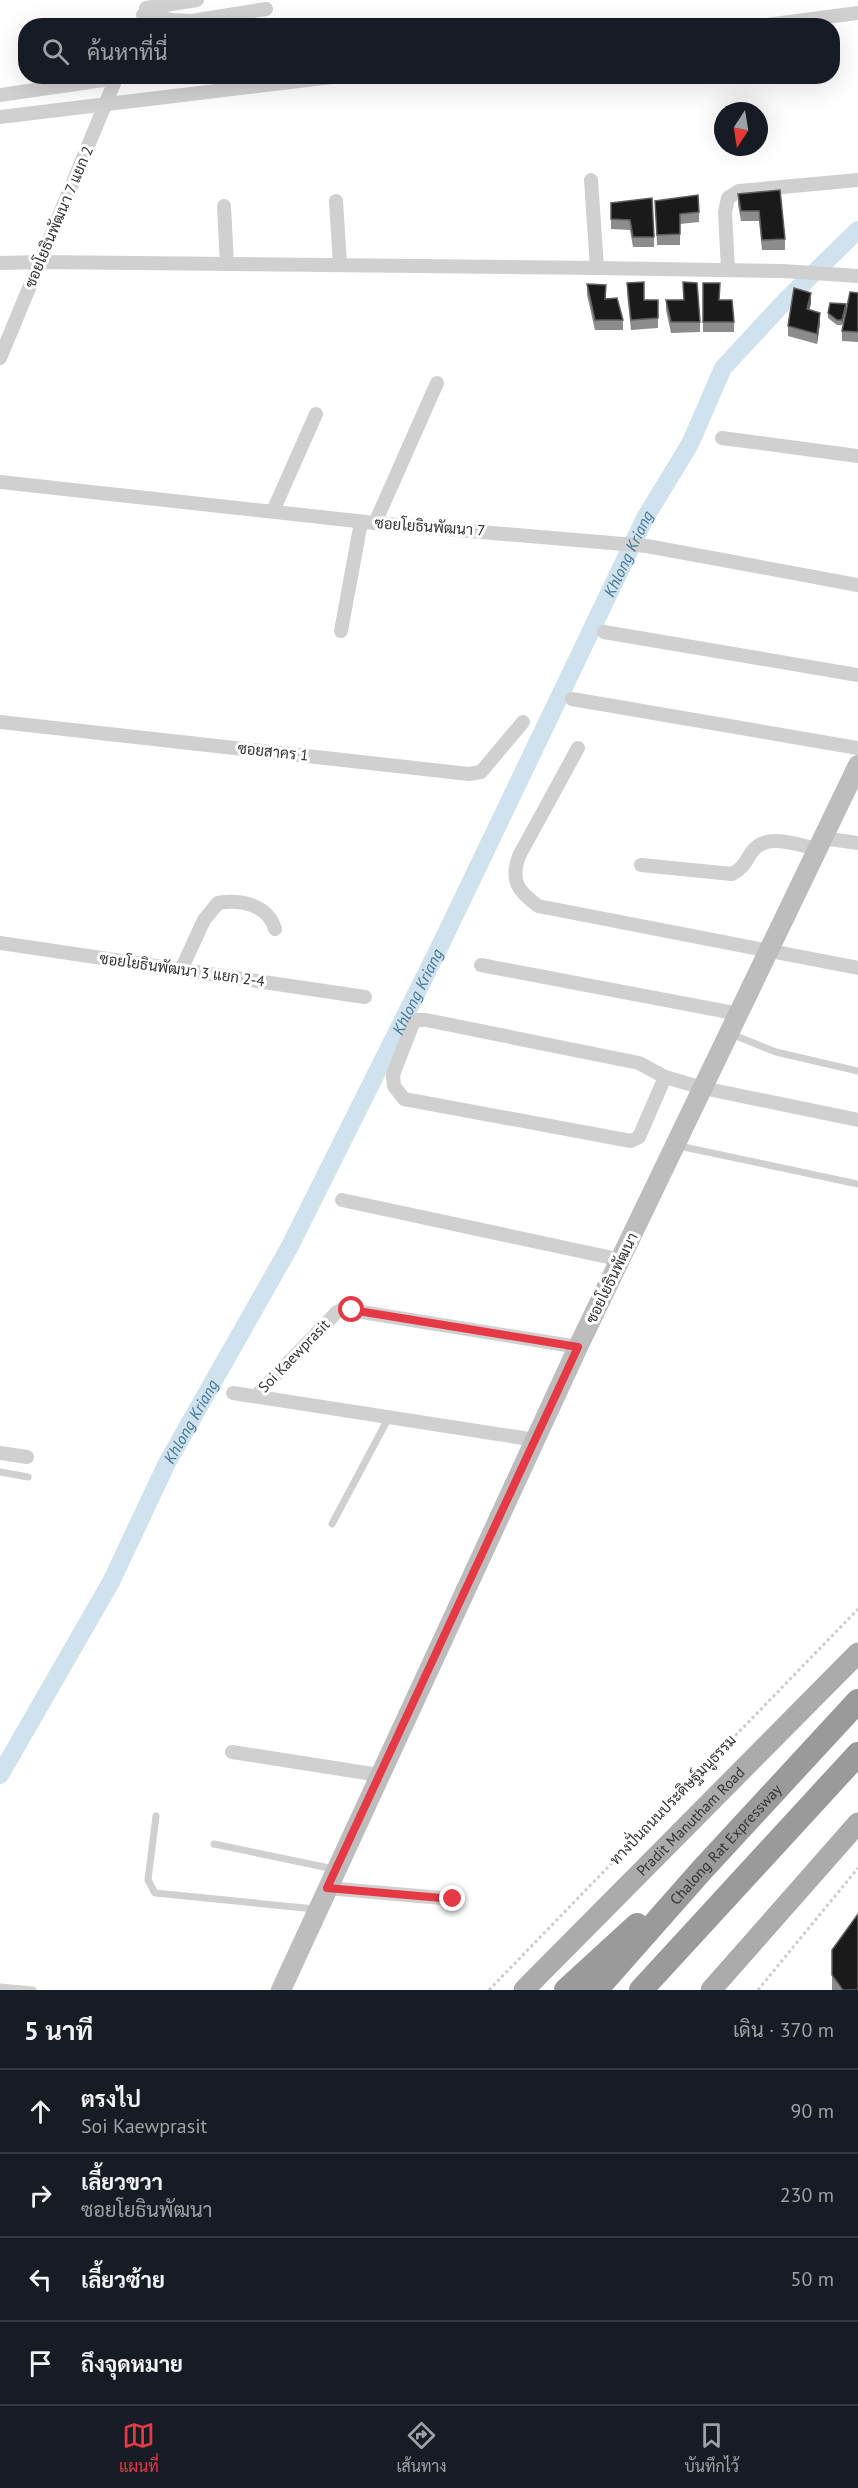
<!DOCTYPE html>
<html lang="th">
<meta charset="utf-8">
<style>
:root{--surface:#171b24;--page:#20242c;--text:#f1f3f6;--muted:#9ea1a6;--line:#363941;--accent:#e63946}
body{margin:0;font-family:"PT Sans",Sarabun,sans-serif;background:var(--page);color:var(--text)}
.compass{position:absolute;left:714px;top:102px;width:54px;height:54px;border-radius:50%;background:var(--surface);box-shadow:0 6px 24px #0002;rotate:192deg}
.stop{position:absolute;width:18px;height:18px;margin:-14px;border:4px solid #e63946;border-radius:50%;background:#fff}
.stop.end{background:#e63946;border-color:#fff;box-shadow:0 2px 6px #0008}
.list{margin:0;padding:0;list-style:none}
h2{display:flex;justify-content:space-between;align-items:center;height:78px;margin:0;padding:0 24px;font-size:26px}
h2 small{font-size:20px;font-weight:400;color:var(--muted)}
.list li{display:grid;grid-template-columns:39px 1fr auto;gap:18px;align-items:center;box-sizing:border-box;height:84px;padding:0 24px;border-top:2px solid var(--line)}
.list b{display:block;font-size:22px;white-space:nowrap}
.list p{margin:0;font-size:20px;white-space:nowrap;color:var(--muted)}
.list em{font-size:20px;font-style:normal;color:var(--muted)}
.icon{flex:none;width:33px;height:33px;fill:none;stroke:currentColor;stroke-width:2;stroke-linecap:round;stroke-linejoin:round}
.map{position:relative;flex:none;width:858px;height:1990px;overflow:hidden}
.search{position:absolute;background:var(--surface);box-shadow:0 6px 24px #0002;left:18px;right:18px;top:18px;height:66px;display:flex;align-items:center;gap:15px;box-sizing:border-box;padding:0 21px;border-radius:24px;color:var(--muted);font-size:22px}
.sheet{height:414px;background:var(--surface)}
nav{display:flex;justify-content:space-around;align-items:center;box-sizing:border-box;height:84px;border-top:2px solid var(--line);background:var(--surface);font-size:16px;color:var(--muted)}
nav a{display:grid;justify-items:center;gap:3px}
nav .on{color:var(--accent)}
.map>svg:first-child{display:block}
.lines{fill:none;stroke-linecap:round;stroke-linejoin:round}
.canal{stroke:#cfe2ee;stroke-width:18}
.path{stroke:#cdcdcd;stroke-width:3;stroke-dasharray:3 3;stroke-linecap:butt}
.lane{stroke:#d0d0d0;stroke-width:7}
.street{stroke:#d0d0d0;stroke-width:14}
.secondary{stroke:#bdbdbd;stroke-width:20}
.primary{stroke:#ababab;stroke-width:21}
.highway{stroke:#9a9a9a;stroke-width:24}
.wall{fill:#8c8c8c}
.shaded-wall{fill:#5f5f5f}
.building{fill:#1a1a1a;stroke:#5f5f5f;stroke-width:1.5}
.route{stroke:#e63946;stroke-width:8}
.labels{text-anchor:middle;stroke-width:6;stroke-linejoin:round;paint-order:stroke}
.street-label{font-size:15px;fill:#333;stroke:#fff}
.water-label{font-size:16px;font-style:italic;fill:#3f7597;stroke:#fff}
</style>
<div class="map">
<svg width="858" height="1990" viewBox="0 0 858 1990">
<rect width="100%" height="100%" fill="#fff"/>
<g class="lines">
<path class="canal" id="s1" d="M0,1775L111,1582L167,1463L289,1248L441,944L645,518L690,444L723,368L786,300L858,230"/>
<g class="path">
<path d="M489,1990L858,1609"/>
<path d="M758,1990L858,1868"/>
</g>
<g class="lane">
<path d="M731,1034L776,1052L858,1071"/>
<path d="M679,1146L858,1184"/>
<path d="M0,1472L28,1477"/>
<path d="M332,1524L389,1417"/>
<path d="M156,1816L148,1880L155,1893L315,1909"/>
<path d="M214,1844L334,1869"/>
<path d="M0,1987L33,1990"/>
</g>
<g class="street">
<path d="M146,8L197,0"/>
<path d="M143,15L172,20L192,21L266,9"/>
<path d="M758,26L858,13"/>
<path d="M0,95L117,78"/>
<path d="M0,117L340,76"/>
<path d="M591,180L597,268"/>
<path d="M336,201L340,264"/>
<path d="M224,206L227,264"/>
<path d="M0,263L40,262L597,268L783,271L858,276"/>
<path d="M728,270L725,212L728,198L739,191L858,180"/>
<path d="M0,358L117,76"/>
<path d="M722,438L858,456"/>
<path d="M0,482L375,523L647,546L858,585"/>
<path d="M273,511L316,414"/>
<path d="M375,523L437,383"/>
<path d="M341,631L361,522"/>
<path d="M604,632L858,675"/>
<path d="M572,699L858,748"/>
<path d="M0,722L469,774L481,772L523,722"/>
<path d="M578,748L519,856C510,881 518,891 538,906L858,968"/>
<path d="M823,838L858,843"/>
<path d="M641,865L732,874C742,869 745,863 751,853C766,831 796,845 818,849"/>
<path d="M0,943L365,997"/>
<path d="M481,965L739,1014"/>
<path d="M181,970L204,920L218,903C241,899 268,905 275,929"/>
<path d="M665,1077L639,1137L631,1141L404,1099L394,1086L393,1075L413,1023L418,1020H426L639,1063L665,1077L703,1088L858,1120"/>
<path d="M342,1200L622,1260"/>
<path d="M233,1393L536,1440"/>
<path d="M256,1396L337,1312L343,1309L578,1347"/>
<path d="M0,1453L27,1457"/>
<path d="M232,1752L379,1775"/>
<path d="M327,1888L453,1899"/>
</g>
<path class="secondary" d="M281,1990L578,1347L858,765"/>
<g class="primary">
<path id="s2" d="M524,1990L858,1653"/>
<path d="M711,1990L858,1823"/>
</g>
<g class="highway">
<path d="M566,1990L637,1925"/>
<path id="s3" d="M596,1990L701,1871L858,1701"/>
<path d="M641,1990L858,1754"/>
</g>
</g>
<g class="wall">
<path d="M780,190L785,239V250H762L759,221H741L738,205V194Z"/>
<path d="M655,201L699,212V222L680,224V245H657Z"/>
<path d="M611,203L654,237V247H633L630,230L611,229Z"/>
<path d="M683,282L700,322V332L671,333L666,310V300H684Z"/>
<path d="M627,283L644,300H658V328L631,330L627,293Z"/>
<path d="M703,283L719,300L734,322V332H703Z"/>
<path d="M587,284L606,299L623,320V330H595L587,295Z"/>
<path d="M858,293V342L842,341V331Z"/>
<path d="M811,303L809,310L820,323L817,344L788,336V326Z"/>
<path d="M846,309L842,325H837L828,318V313Z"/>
<path d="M832,1950L858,1990H832Z"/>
</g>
<g class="shaded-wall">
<path d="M811,293V303L807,319V309Z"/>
<path d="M846,304V309L842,325V320Z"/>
<path d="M820,313V323L817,344V334Z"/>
</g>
<g class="building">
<path d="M780,190L785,239L762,240L759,211H741L738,194Z"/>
<path d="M698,195L699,212L680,214V234L657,235L655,201Z"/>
<path d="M652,198L654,237H633L630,220L611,219V203Z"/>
<path d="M644,282V300H658V318L631,320L627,283Z"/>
<path d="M683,282L697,283L700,322H671L666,300H684Z"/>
<path d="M703,283H720L719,300H732L734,322H703Z"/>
<path d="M587,284L606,285L605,299L617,298L623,320H595Z"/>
<path d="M794,288L811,293L807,309L820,313L817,334L788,326Z"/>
<path d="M850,292L858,293V332L842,331Z"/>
<path d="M830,303L846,304L842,320H837L828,313Z"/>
<path d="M858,1914V1990H843L832,1975V1950Z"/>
</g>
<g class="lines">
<path class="route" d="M352,1310L578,1347L327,1888L453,1899"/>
</g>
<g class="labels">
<g class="street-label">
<text transform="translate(59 217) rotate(-67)" y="5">ซอยโยธินพัฒนา 7 แยก 2</text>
<text transform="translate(430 527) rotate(4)" y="5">ซอยโยธินพัฒนา 7</text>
<text transform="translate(273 752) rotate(6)" y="5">ซอยสาคร 1</text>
<text transform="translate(182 970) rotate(8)" y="5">ซอยโยธินพัฒนา 3 แยก 2-4</text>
<text transform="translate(612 1278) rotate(-64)" y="5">ซอยโยธินพัฒนา</text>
<text transform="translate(294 1356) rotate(-46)" y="5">Soi Kaewprasit</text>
<text transform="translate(673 1800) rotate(-46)" y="5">ทางปั่นถนนประดิษฐ์มนูธรรม</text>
<text dy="5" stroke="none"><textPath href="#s2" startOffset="237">Pradit Manutham Road</textPath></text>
<text dy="5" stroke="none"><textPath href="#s3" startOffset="195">Chalong Rat Expressway</textPath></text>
</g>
<g class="water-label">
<text dy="6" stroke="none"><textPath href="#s1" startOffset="1374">Khlong Kriang</textPath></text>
<text dy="6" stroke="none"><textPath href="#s1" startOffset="888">Khlong Kriang</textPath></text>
<text dy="6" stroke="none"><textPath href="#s1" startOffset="402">Khlong Kriang</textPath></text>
</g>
</g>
</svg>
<svg class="compass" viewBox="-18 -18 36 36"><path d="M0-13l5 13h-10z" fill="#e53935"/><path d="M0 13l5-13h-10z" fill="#9ea1a6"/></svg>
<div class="stop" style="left:352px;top:1310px"></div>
<div class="stop end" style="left:453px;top:1899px"></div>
<div class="search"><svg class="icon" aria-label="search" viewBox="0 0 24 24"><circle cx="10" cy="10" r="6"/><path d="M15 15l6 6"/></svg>ค้นหาที่นี่</div>
</div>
<section class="sheet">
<h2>5 นาที<small>เดิน · 370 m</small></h2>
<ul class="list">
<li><svg class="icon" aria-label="ahead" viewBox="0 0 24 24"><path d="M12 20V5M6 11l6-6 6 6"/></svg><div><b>ตรงไป</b><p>Soi Kaewprasit</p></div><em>90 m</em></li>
<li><svg class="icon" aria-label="right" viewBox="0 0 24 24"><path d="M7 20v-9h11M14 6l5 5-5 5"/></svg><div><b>เลี้ยวขวา</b><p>ซอยโยธินพัฒนา</p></div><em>230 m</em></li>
<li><svg class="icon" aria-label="left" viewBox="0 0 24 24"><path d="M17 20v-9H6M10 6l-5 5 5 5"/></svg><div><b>เลี้ยวซ้าย</b></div><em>50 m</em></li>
<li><svg class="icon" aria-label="arrive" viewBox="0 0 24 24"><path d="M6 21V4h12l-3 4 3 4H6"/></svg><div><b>ถึงจุดหมาย</b></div></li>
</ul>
</section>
<nav>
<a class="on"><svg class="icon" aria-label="map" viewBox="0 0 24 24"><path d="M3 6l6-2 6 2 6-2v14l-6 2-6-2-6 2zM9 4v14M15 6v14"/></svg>แผนที่</a>
<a><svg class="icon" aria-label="directions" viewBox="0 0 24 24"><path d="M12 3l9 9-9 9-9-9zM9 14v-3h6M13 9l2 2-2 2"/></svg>เส้นทาง</a>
<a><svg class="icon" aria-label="saved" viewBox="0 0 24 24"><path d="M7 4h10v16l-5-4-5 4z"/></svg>บันทึกไว้</a>
</nav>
